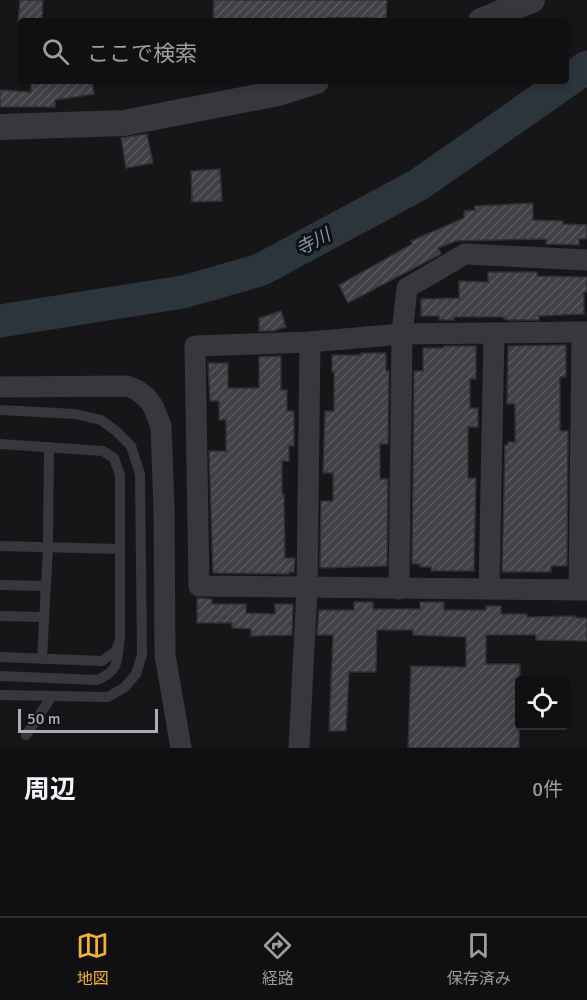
<!DOCTYPE html>
<html lang="ja">
<meta charset="utf-8">
<style>
:root{--surface:#101012;--page:#1e1e20;--text:#f1f3f6;--muted:#9c9d9f;--line:#303032;--accent:#f2b134}
body{margin:0;font-family:Signika,"Noto Sans JP",sans-serif;background:var(--page);color:var(--text)}
.controls{position:absolute;right:18px;bottom:18px;display:grid;overflow:hidden;border-radius:6px;box-shadow:0 3px 9px #0003}
.controls button{width:54px;height:54px;display:grid;place-items:center;padding:0;border:0;border-bottom:2px solid var(--line);background:var(--surface);color:var(--text);font:30px sans-serif}
.scale{position:absolute;left:18px;bottom:15px;width:140px;box-sizing:border-box;padding-left:6px;border:3px solid #a8adb8;border-top:0;font-size:16px;line-height:21px;white-space:nowrap;color:#a8adb8;-webkit-text-stroke:4px #111113;paint-order:stroke}
.list{margin:0;padding:0;list-style:none}
h2{display:flex;justify-content:space-between;align-items:center;height:78px;margin:0;padding:0 24px;font-size:26px}
h2 small{font-size:20px;font-weight:400;color:var(--muted)}
.icon{flex:none;width:33px;height:33px;fill:none;stroke:currentColor;stroke-width:2;stroke-linecap:round;stroke-linejoin:round}
.map{position:relative;flex:none;width:587px;height:748px;overflow:hidden}
.search{position:absolute;background:var(--surface);box-shadow:0 3px 9px #0003;left:18px;right:18px;top:18px;height:66px;display:flex;align-items:center;gap:15px;box-sizing:border-box;padding:0 21px;border-radius:6px;color:var(--muted);font-size:22px}
.sheet{height:168px;background:var(--surface)}
nav{display:flex;justify-content:space-around;align-items:center;box-sizing:border-box;height:84px;border-top:2px solid var(--line);background:var(--surface);font-size:16px;color:var(--muted)}
nav a{display:grid;justify-items:center;gap:3px}
nav .on{color:var(--accent)}
.map>svg:first-child{display:block}
.lines{fill:none;stroke-linecap:round;stroke-linejoin:round}
.river{stroke:#2c353c;stroke-width:33}
.building{fill:url(#building-hatch);stroke:#303034;stroke-width:1.5}
.service{stroke:#37383d;stroke-width:10}
.minor{stroke:#37383d;stroke-width:21}
.tertiary{stroke:#37383d;stroke-width:26}
.labels{text-anchor:middle;stroke-width:6;stroke-linejoin:round;paint-order:stroke}
.water-label{font-size:18px;font-style:italic;fill:#7f9bb3;stroke:#111113}
</style>
<div class="map">
<svg width="587" height="748" viewBox="0 0 587 748">
<defs>
<pattern id="building-hatch" width="6" height="6" patternUnits="userSpaceOnUse" patternTransform="scale(1.5)"><rect width="6" height="6" fill="#404145"/><path d="M-1 1l2-2M0 6l6-6M5 7l2-2" fill="none" stroke="#595a5e"/></pattern>
</defs>
<rect width="100%" height="100%" fill="#161618"/>
<g class="lines">
<path class="river" d="M0,321L183,292L260,270L418,185L587,67"/>
</g>
<g class="building">
<path d="M20,0H43L42,21H18Z"/>
<path d="M214,0H387L386,21H371V18H326V21H213Z"/>
<path d="M42,81H92L94,94L55,100V107H0V90L31,92V83H42Z"/>
<path d="M147,134L153,163L126,168L121,138Z"/>
<path d="M220,169L222,201L192,202L191,171Z"/>
<path d="M533,203V220L563,221V224L587,225V239H579V245L546,244V239L456,241L438,248L441,254L348,303L339,285L412,244L411,241L464,218V211L475,210V206Z"/>
<path d="M488,272H537V276L587,277V292H584V314L539,316V320H508L504,319V317H454V320H439V316H421V299L459,298V281L488,282Z"/>
<path d="M281,311L286,327L273,331H259V318Z"/>
<path d="M566,345V377H560V431H568L567,566H551V572H502L505,445H508V442H515V404H507L508,346Z"/>
<path d="M444,346H476V379H470V408H478V427H468V478H476L474,571H431V567H420V564H412L414,371H423V348H444Z"/>
<path d="M361,353H386V371H389L388,444H380V479H388L387,566L320,568L321,501H333V473H323L325,411H334V372H332V355H361Z"/>
<path d="M281,356V390H287V411H294V446H289V461H282V494H284L285,558H295L294,572H289V574L213,573L209,451H226V420H219V401H210L208,363H228V388H259V357Z"/>
<path d="M197,598L212,599V604H246V613L275,614V604H293L292,635L251,636V629L232,628V623H197Z"/>
<path d="M354,602H373V609H420V602H444V610H486V606H501V614H527V617L576,616V618H587V641L536,640V635H486V664H520L519,748H408L411,666L466,667V637L413,635V630H377L376,672H349L346,731H329L333,635H317L319,610H354Z"/>
</g>
<g class="lines">
<g class="service">
<path d="M0,410L75,414L101,420L116,431L131,446L140,474L142,655L136,674L125,687L108,697L0,695"/>
<path d="M0,444L103,451L114,458L120,475V639L116,651L102,661L0,657"/>
<path d="M0,546L120,549"/>
<path d="M0,585L46,586"/>
<path d="M0,616L44,617"/>
<path d="M42,659L48,547L49,447"/>
<path d="M0,676L97,680C116,672 117,665 119,646"/>
<path d="M26,735L52,696"/>
</g>
<g class="minor">
<path d="M494,333L587,332"/>
<path d="M0,387L127,386L137,390L147,398L153,406L161,426L164,508L165,655L181,748"/>
<path d="M399,589L402,334L407,288L465,254L587,260"/>
<path d="M489,589L494,333L402,334L310,342L195,346L199,586L587,590"/>
<path d="M579,590L582,333"/>
<path d="M299,748L307,588L310,342"/>
</g>
<g class="tertiary">
<path d="M481,21L532,0"/>
<path d="M0,127L124,123L278,93L316,81"/>
</g>
</g>
<g class="labels">
<g class="water-label">
<text transform="translate(313 242) rotate(-28)" y="6">寺川</text>
</g>
</g>
</svg>
<div class="controls">
<button><svg class="icon" aria-label="locate" viewBox="0 0 24 24"><circle cx="12" cy="12" r="6"/><path d="M12 2v4M12 18v4M2 12h4M18 12h4"/></svg></button>
</div>
<div class="scale">50 m</div>
<div class="search"><svg class="icon" aria-label="search" viewBox="0 0 24 24"><circle cx="10" cy="10" r="6"/><path d="M15 15l6 6"/></svg>ここで検索</div>
</div>
<section class="sheet">
<h2>周辺<small>0件</small></h2>
<ul class="list">
</ul>
</section>
<nav>
<a class="on"><svg class="icon" aria-label="map" viewBox="0 0 24 24"><path d="M3 6l6-2 6 2 6-2v14l-6 2-6-2-6 2zM9 4v14M15 6v14"/></svg>地図</a>
<a><svg class="icon" aria-label="directions" viewBox="0 0 24 24"><path d="M12 3l9 9-9 9-9-9zM9 14v-3h6M13 9l2 2-2 2"/></svg>経路</a>
<a><svg class="icon" aria-label="saved" viewBox="0 0 24 24"><path d="M7 4h10v16l-5-4-5 4z"/></svg>保存済み</a>
</nav>
